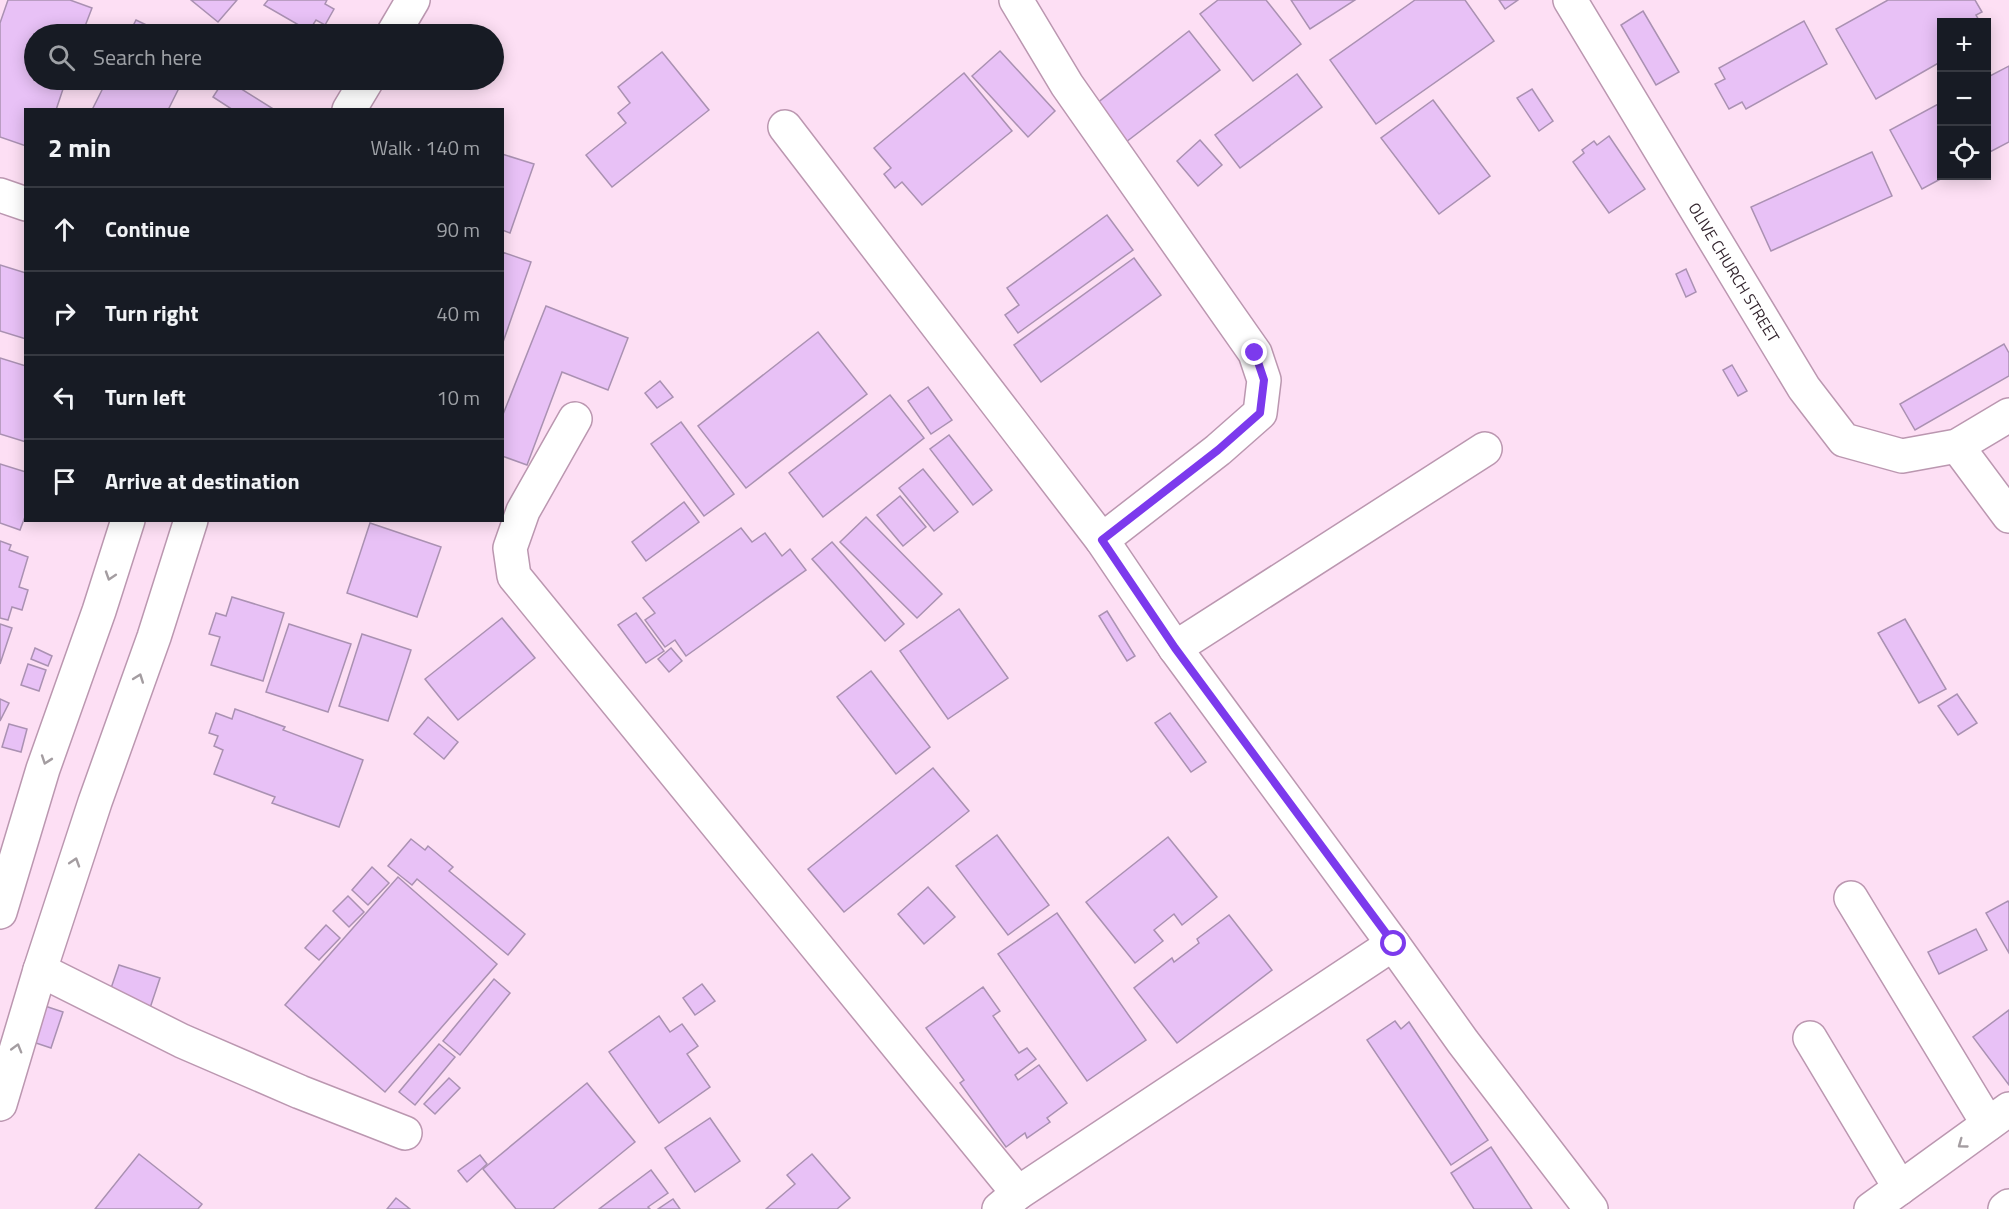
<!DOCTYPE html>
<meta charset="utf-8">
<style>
:root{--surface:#171b24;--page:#20242c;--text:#f1f3f6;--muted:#9ea1a6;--line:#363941}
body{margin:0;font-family:"Titillium Web",sans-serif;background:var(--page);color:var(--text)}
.controls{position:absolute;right:18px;top:18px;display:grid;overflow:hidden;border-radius:0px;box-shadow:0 3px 15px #0003}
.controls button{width:54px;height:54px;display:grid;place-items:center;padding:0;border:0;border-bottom:2px solid var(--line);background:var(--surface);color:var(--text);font:30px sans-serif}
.stop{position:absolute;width:18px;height:18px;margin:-14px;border:4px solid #7c3aed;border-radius:50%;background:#fff}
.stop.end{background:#7c3aed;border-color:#fff;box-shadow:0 2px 6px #0008}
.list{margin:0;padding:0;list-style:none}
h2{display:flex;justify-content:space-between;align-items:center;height:78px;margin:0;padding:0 24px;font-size:26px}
h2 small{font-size:20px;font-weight:400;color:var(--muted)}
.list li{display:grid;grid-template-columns:39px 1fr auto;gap:18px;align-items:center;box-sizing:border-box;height:84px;padding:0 24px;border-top:2px solid var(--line)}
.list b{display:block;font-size:22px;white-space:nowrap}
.list em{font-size:20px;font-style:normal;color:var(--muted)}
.icon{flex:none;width:33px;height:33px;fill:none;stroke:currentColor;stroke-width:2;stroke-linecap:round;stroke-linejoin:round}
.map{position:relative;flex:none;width:2009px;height:1209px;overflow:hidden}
.search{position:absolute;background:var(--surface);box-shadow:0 3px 15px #0003;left:24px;top:24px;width:480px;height:66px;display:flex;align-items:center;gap:15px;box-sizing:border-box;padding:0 21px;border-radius:33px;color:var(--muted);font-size:22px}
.panel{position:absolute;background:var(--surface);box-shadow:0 3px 15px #0003;left:24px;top:108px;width:480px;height:414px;border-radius:0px}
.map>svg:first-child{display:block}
.building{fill:#e8c1f6;stroke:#aa91b2;stroke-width:1.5}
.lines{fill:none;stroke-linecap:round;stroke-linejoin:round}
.minor-casing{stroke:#bb97b0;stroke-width:36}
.major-casing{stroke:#bb97b0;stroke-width:36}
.minor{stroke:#fff;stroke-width:33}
.major{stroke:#fff;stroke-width:33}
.oneway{stroke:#a49da1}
.route{stroke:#7c3aed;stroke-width:8}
.labels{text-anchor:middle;stroke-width:4.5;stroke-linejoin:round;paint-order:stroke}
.street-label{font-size:16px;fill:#34262f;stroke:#fff}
</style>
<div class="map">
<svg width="2009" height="1209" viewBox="0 0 2009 1209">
<rect width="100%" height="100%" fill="#fddff4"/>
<g class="building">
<path d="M8,0H70L92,8L82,34H34V80H66L56,110H26V146L0,137V23Z"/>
<path d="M191,0H237L218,22Z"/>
<path d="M268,0H327L325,4L334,9L325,25L316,20L309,31L264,5Z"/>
<path d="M1218,0H1266L1301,44L1253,81L1200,14Z"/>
<path d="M1291,0H1355L1310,29Z"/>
<path d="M1415,0H1465L1494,41L1376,124L1330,60Z"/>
<path d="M1499,0H1518L1505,9Z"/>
<path d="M1888,0H1975L1982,12L1976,15L1980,22H1942V61L1876,99L1836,29Z"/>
<path d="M1643,11L1679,72L1656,85L1621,25Z"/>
<path d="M136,20L165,34H129Z"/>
<path d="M1804,21L1827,64L1746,109L1742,102L1729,109L1715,84L1725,79L1719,68Z"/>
<path d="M1189,31L1220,70L1126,142L1096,104Z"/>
<path d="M1000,51L1055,111L1028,137L972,76Z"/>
<path d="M662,52L709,110L612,187L586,155L626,123L618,113L630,103L618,87Z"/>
<path d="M2009,66V142L1986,154V78Z"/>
<path d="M964,73L1012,131L922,205L902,182L895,188L884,174L891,168L874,148Z"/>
<path d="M1297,74L1322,107L1240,168L1215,135Z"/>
<path d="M107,80H183L168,110H92Z"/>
<path d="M224,80H227L275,110H233L213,97Z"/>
<path d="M1532,89L1553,121L1539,131L1517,98Z"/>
<path d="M1433,100L1490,176L1439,214L1381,138Z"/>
<path d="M1942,102V176H1946L1922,189L1890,130Z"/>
<path d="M1609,136L1645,189L1609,213L1573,162L1584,153L1582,150L1594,141L1597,145Z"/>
<path d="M1200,140L1222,165L1198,186L1177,161Z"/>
<path d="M1872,152L1892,196L1771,251L1751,207Z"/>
<path d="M502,154L534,164L510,233L502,230Z"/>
<path d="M1107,215L1133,250L1018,333L1005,315L1019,305L1007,288Z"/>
<path d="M502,252L531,262L502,345Z"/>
<path d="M1134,258L1161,295L1041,382L1014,345Z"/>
<path d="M0,265L26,273V339L0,331Z"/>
<path d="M1686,269L1696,292L1686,297L1676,274Z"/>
<path d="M546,306L628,338L608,390L562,372L527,465L502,456V417Z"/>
<path d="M818,332L867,394L746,488L698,426Z"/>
<path d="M2004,344L2009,353V376L1915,430L1900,404Z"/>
<path d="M0,358L26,366V442L0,434Z"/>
<path d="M1732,365L1747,391L1738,396L1723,370Z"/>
<path d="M660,381L673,397L657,408L645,393Z"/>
<path d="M928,387L952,420L931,434L908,401Z"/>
<path d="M890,395L924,438L823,517L789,473Z"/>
<path d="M681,422L734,494L704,516L651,444Z"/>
<path d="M949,435L992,490L973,505L930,449Z"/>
<path d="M0,464L26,472V514L20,530L0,523Z"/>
<path d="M923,469L958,512L934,531L899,488Z"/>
<path d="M900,496L926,527L903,546L877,515Z"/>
<path d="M684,502L699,522L646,561L632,542Z"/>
<path d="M866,517L942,594L917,618L840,542Z"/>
<path d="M370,523L441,547L417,617L347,593Z"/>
<path d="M741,528L752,542L765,533L782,556L790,549L806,570L686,656L675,640L665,647L645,620L655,613L643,598Z"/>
<path d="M0,541L11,545L9,550L28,557L19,587L28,590L22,610L12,607L8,620L0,618Z"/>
<path d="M832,542L904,624L885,641L812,559Z"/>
<path d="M232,597L284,613L263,681L211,665L220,637L209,634L216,613L226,616Z"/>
<path d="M959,609L1008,678L948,719L900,651Z"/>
<path d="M1107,611L1135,656L1127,661L1099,616Z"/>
<path d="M636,613L664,651L646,663L618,625Z"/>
<path d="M502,618L535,658L458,720L425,679Z"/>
<path d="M1905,619L1946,689L1919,703L1878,633Z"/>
<path d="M0,624L12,628L0,664Z"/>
<path d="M289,624L351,644L328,712L266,692Z"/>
<path d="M362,634L411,650L388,721L339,706Z"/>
<path d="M35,648L52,656L48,666L31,659Z"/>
<path d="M671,648L682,661L669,672L658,659Z"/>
<path d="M28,664L46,670L39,691L21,685Z"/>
<path d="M871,671L930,747L896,774L837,697Z"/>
<path d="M1957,694L1977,723L1958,735L1938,706Z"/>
<path d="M0,699L9,703L0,721Z"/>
<path d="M235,709L285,727L283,730L363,760L339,827L272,803L275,797L214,774L223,750L214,746L218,736L209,733L216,713L232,719Z"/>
<path d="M1170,713L1206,762L1191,772L1155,723Z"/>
<path d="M428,717L458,742L444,759L414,734Z"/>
<path d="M9,724L27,729L21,752L2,747Z"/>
<path d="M933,768L969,811L844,912L808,869Z"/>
<path d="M997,835L1049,905L1008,935L956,866Z"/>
<path d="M1168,837L1217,897L1182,925L1174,914L1154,930L1163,941L1135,963L1086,902Z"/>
<path d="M411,839L425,850L428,846L453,867L449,871L525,934L508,955L417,879L412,885L388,866Z"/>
<path d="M372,867L389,883L368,905L352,890Z"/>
<path d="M398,877L497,964L385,1092L285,1005Z"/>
<path d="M928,887L955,917L924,944L898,914Z"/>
<path d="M348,896L364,912L349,927L333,911Z"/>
<path d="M2008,901L2009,903V953L1986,913Z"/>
<path d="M1057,913L1146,1040L1087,1081L998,954Z"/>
<path d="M1229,915L1272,970L1177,1043L1134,988L1172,958L1174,962L1199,943L1197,939Z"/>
<path d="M326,925L340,938L319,960L305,948Z"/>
<path d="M1976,929L1987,950L1939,974L1928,952Z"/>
<path d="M119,965L160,978L150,1008L109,994Z"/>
<path d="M494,979L510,993L460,1055L443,1041Z"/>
<path d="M702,984L715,1001L695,1015L683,998Z"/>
<path d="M983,987L1000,1011L993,1016L1019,1053L1027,1048L1036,1059L1015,1075L1018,1080L1039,1065L1067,1103L1047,1118L1050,1122L1027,1138L1025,1133L1006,1147L960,1083L964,1080L926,1028Z"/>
<path d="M45,1006L63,1012L51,1048L33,1042Z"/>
<path d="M2009,1010V1085L1973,1037Z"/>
<path d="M659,1016L670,1032L682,1024L698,1046L687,1054L710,1087L659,1123L609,1052Z"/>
<path d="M1395,1021L1401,1029L1409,1022L1488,1140L1451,1165L1367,1040Z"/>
<path d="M439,1044L455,1057L415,1105L399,1092Z"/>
<path d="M449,1078L460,1088L435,1114L424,1104Z"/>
<path d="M587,1083L635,1142L553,1209H516L483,1169Z"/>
<path d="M710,1118L740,1161L695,1192L665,1148Z"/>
<path d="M1491,1147L1532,1209H1474L1451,1173Z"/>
<path d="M139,1154L202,1204L198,1209H95Z"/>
<path d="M812,1154L850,1198L837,1209H766L795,1184L787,1175Z"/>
<path d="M480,1155L487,1164L467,1182L458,1171Z"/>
<path d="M651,1170L668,1193L648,1207L650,1209H599Z"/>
<path d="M396,1198L410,1209H387Z"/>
<path d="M673,1199L680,1209H658Z"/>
</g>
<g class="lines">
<defs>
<g id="minor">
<path d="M1016,0L1067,85L1255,353L1264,380L1260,413L1218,450L1102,540"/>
<path id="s1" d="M1570,0L1804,388L1844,440L1902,456L1957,446L2009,415"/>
<path d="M393,34L413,0"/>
<path d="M349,110L367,80"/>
<path d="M785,127L1102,540L1175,648L1393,944L1463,1042L1591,1209"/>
<path d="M0,195L26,204"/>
<path d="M575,419L523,511L510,548L514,576L1018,1193"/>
<path d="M1957,446L2009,516"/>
<path d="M1175,648L1485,449"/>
<path d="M1851,898L1988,1124"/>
<path d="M0,912L43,769L99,611L128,520"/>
<path d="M40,970L182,1041L300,1092L405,1133"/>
<path d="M1810,1038L1900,1188"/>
<path d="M0,1104L40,970L95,802L154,637L191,520"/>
<path d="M999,1209L1018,1193L1393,944"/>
</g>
<g id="major">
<path d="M1871,1209L2009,1109"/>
<path d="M2005,1209L2009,1206"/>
</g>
</defs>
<use href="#minor" class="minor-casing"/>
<use href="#major" class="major-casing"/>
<use href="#minor" class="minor"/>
<use href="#major" class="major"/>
</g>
<defs><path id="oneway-chevron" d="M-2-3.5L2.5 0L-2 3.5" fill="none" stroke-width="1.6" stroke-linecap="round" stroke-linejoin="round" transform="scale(1.5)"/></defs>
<g class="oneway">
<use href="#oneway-chevron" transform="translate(110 576) rotate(108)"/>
<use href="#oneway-chevron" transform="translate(139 678) rotate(-70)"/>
<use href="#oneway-chevron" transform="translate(46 760) rotate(109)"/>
<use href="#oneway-chevron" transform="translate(75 862) rotate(-72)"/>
<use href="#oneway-chevron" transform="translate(17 1048) rotate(-74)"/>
<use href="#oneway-chevron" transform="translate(1962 1144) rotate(144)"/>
</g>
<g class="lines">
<path class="route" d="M1255,353L1264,380L1260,413L1218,450L1102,540L1175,648L1394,944"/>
</g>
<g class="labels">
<g class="street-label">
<text dy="6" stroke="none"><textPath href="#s1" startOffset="318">OLIVE CHURCH STREET</textPath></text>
</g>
</g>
</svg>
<div class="controls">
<button>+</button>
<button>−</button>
<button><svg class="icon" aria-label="locate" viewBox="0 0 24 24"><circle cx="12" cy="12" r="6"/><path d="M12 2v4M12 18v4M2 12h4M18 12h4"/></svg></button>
</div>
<div class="stop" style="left:1394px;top:944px"></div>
<div class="stop end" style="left:1255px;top:353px"></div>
<div class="search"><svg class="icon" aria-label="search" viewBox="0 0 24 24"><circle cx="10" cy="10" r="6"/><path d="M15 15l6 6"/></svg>Search here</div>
<section class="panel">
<h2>2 min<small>Walk · 140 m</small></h2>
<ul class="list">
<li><svg class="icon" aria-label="ahead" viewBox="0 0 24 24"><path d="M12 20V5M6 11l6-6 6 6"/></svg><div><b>Continue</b></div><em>90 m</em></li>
<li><svg class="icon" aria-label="right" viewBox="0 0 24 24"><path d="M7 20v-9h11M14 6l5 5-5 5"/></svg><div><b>Turn right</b></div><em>40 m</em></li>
<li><svg class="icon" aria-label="left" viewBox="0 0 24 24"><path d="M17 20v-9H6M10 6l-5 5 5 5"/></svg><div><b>Turn left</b></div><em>10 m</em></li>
<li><svg class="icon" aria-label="arrive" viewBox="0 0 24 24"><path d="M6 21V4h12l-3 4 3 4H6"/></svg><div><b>Arrive at destination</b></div></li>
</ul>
</section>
</div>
